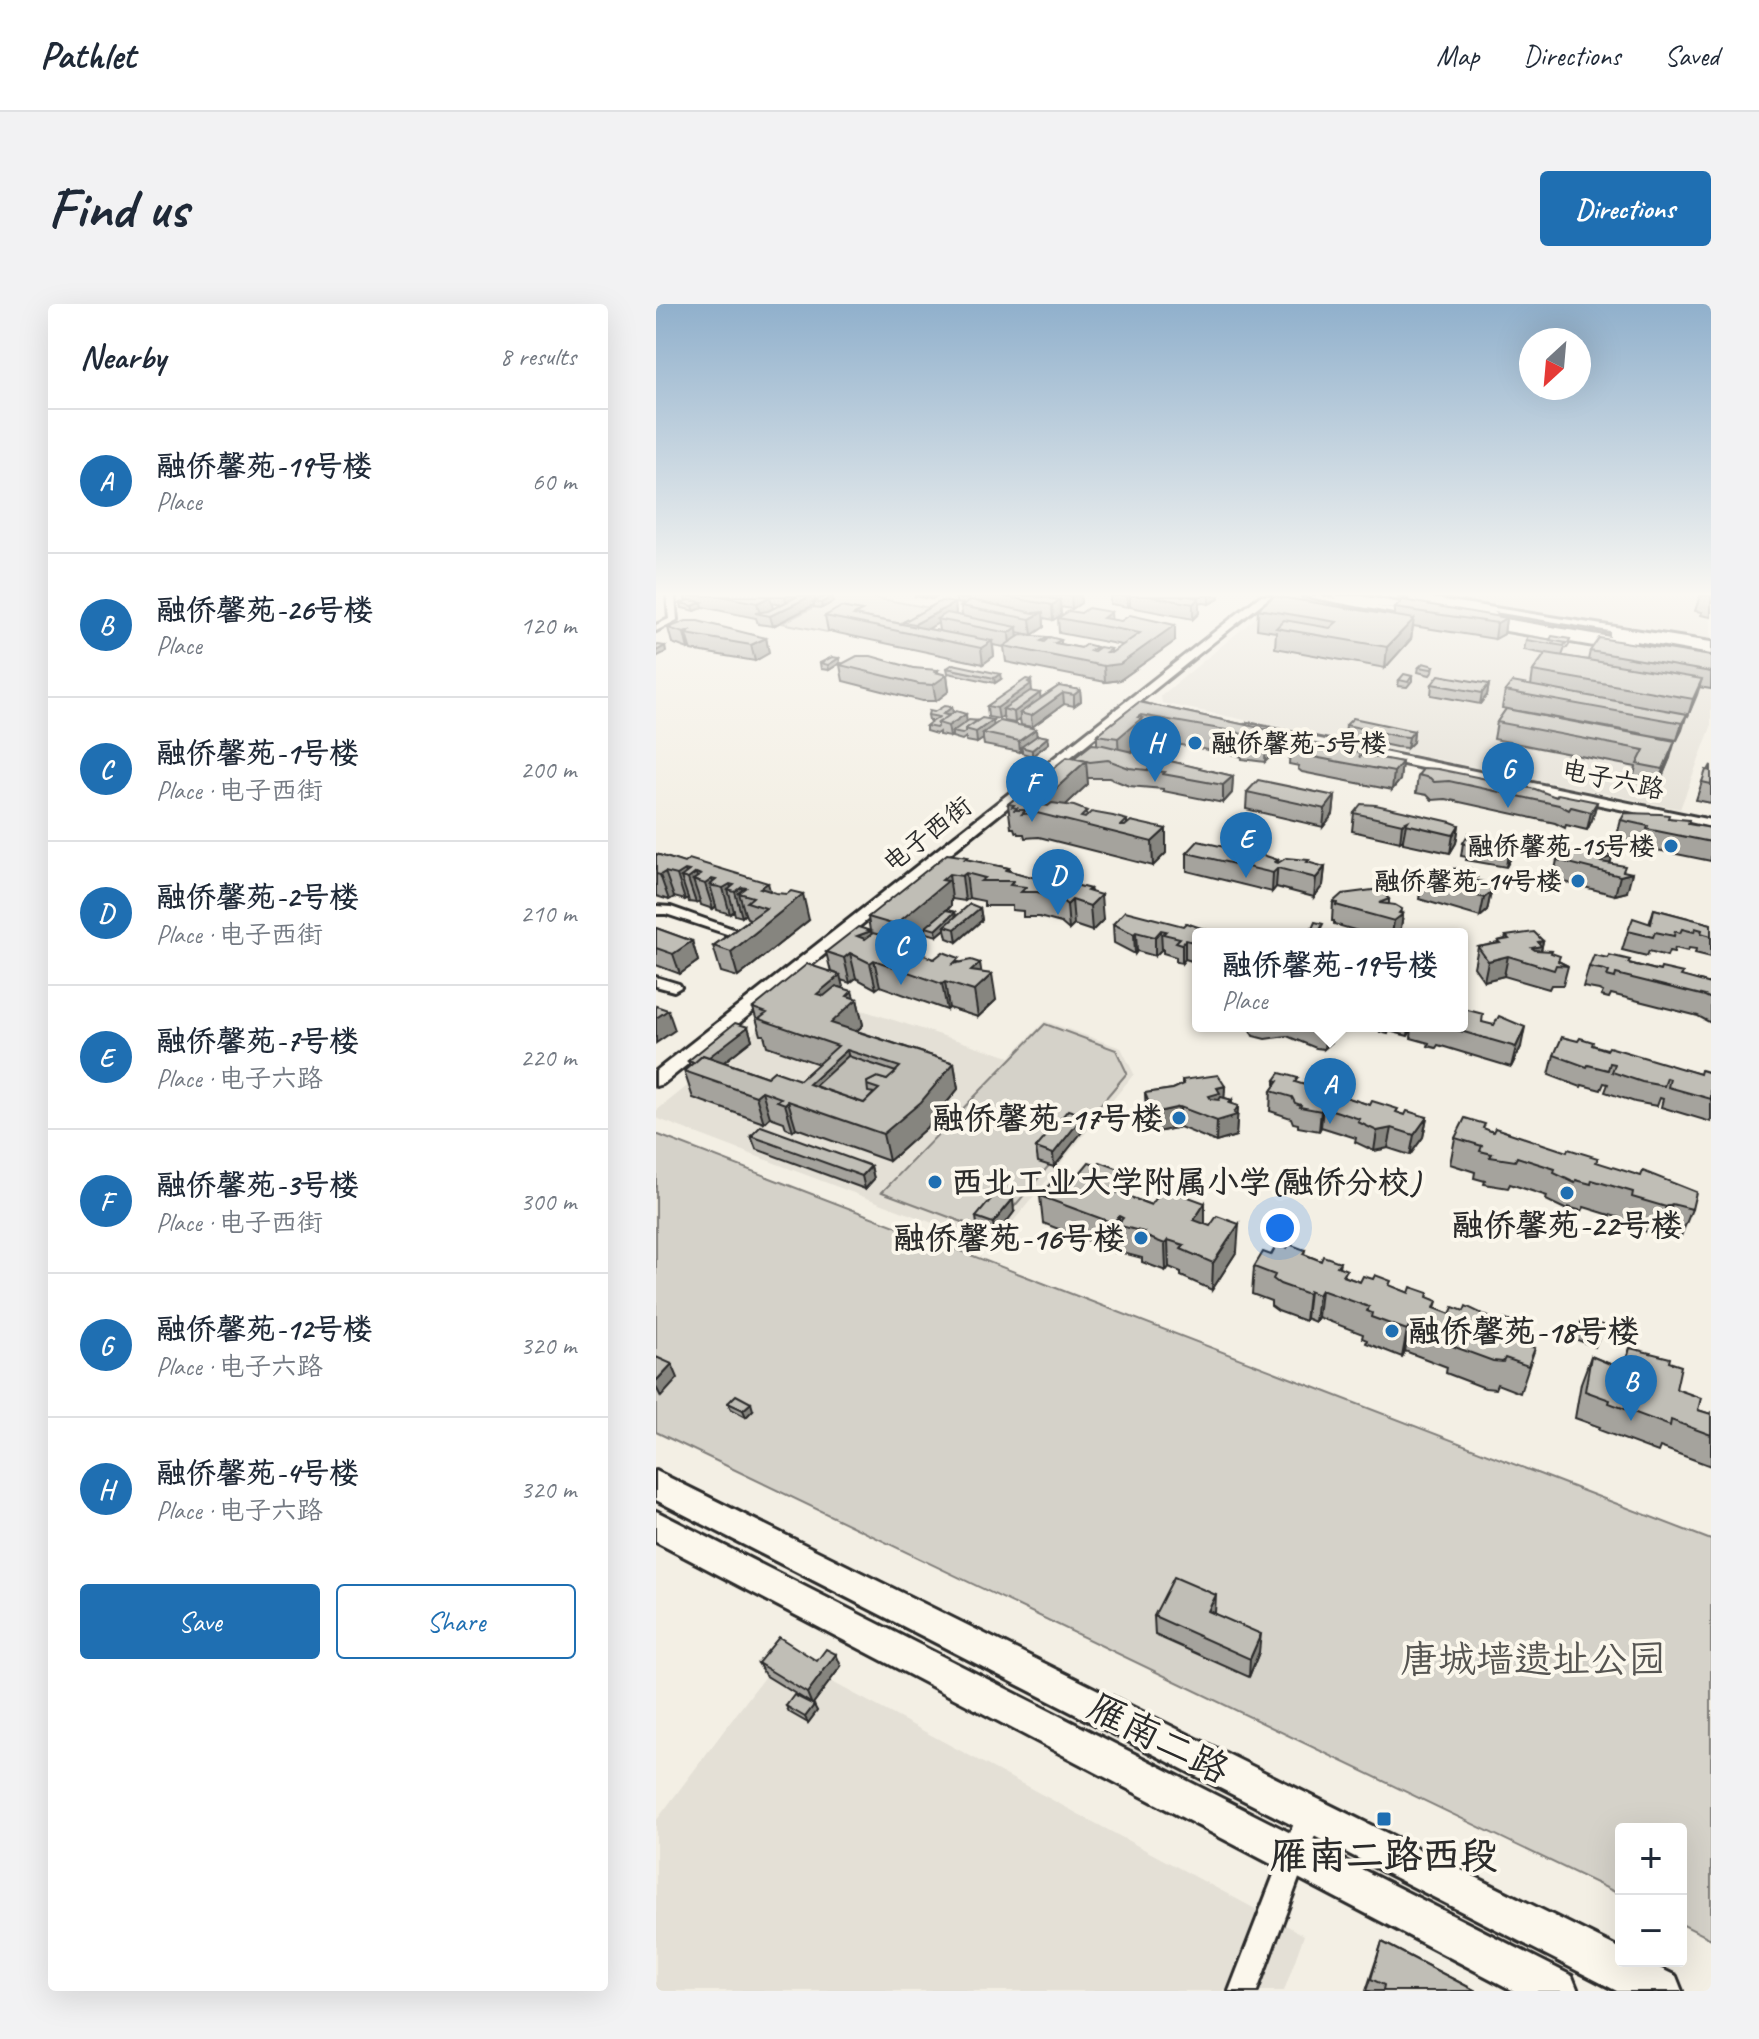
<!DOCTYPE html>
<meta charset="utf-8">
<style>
:root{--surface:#fff;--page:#f2f2f3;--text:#1f2937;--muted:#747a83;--line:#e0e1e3;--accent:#1f6fb2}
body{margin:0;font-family:Caveat,"LXGW WenKai TC",sans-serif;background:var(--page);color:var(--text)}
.controls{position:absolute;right:24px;bottom:24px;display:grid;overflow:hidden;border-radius:8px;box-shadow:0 8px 32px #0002}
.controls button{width:72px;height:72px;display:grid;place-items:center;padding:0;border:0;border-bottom:2px solid var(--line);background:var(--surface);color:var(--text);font:40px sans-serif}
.compass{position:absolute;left:863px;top:24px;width:72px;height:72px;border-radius:50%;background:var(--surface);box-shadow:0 8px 32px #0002;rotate:206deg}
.you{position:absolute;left:624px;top:924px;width:28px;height:28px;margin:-20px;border:6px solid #fff;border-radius:50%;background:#1a73e8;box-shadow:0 0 0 12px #1a73e833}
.badge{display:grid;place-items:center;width:52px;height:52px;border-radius:50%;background:var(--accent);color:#fff;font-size:26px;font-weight:700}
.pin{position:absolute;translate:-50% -66px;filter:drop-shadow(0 2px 4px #0008)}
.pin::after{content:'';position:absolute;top:42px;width:28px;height:24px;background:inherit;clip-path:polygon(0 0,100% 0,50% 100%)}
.popup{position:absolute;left:536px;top:624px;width:276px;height:104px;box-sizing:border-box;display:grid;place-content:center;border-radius:8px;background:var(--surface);filter:drop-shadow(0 2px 6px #0005);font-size:26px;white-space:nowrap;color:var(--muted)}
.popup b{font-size:30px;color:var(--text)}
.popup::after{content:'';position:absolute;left:50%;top:100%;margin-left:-16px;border:16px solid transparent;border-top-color:var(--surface)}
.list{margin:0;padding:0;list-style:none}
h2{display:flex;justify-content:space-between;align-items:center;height:104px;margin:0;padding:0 32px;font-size:34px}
h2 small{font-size:26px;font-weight:400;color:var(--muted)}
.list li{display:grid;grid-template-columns:52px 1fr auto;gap:24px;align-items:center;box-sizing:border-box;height:144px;padding:0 32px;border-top:2px solid var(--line)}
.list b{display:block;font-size:30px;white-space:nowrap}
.list p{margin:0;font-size:26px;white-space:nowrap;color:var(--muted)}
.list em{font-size:26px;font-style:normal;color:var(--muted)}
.actions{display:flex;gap:16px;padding:24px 32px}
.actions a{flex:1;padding:18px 0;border:2px solid var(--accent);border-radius:8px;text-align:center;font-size:28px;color:var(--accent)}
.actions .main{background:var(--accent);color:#fff}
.map{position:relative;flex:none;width:1055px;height:1687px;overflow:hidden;border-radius:8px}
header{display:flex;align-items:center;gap:48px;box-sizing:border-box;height:112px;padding:0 40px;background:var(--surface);border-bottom:2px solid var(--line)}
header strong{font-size:38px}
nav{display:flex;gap:44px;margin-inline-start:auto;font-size:28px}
.intro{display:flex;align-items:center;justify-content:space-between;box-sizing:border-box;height:192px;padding:0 48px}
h1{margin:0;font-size:56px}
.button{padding:20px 36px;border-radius:8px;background:var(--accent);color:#fff;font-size:28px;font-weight:700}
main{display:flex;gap:48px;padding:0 48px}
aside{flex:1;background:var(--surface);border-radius:8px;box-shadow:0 8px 32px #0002}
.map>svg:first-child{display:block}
.built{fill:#e4e0d6}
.green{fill:#d5d2c9;stroke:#807e7a;stroke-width:2}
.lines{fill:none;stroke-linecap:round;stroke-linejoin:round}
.minor-casing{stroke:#2b2b2b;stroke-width:6}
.tertiary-casing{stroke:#2b2b2b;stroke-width:6}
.primary-casing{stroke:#2b2b2b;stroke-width:6}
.minor{fill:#fbf7ec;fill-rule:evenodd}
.tertiary{fill:#fbf7ec;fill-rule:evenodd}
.primary{fill:#fbf7ec;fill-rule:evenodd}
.wall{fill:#a5a39d;stroke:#2b2b2b;stroke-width:2;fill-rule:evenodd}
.shaded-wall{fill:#86857f;stroke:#2b2b2b;stroke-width:2}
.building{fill:#c0beb6;stroke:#2b2b2b;stroke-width:2;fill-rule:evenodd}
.poi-dot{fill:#1f6fb2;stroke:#fbf7ec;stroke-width:3}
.labels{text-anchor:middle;stroke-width:8;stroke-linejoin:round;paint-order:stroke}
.far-poi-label{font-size:26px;font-weight:bold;fill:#2b2b2b;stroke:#fbf7ec;text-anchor:end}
.far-street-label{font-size:26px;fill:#2b2b2b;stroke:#fbf7ec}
.poi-label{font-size:32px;font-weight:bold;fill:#2b2b2b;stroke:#fbf7ec;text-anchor:end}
.near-park-label{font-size:38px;fill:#565552;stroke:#fbf7ec}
.near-street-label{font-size:38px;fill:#2b2b2b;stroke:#fbf7ec}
.near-poi-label{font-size:38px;font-weight:bold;fill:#2b2b2b;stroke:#fbf7ec}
</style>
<header>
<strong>Pathlet</strong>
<nav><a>Map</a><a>Directions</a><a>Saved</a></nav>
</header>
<div class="intro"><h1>Find us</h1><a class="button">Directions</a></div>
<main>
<aside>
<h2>Nearby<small>8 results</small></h2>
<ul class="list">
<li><span class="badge">A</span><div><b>融侨馨苑-19号楼</b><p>Place</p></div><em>60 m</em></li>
<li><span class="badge">B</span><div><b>融侨馨苑-26号楼</b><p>Place</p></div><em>120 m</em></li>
<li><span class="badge">C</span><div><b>融侨馨苑-1号楼</b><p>Place · 电子西街</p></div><em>200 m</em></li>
<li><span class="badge">D</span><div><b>融侨馨苑-2号楼</b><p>Place · 电子西街</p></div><em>210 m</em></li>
<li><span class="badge">E</span><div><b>融侨馨苑-7号楼</b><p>Place · 电子六路</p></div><em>220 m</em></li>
<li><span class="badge">F</span><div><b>融侨馨苑-3号楼</b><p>Place · 电子西街</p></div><em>300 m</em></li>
<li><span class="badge">G</span><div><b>融侨馨苑-12号楼</b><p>Place · 电子六路</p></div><em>320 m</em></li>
<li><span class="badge">H</span><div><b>融侨馨苑-4号楼</b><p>Place · 电子六路</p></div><em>320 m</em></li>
</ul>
<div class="actions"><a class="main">Save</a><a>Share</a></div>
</aside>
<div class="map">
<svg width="1055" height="1687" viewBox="0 0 1055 1687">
<rect width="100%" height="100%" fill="#f3efe4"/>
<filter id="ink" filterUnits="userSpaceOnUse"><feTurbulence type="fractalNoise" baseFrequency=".0125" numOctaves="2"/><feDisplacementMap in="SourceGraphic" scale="16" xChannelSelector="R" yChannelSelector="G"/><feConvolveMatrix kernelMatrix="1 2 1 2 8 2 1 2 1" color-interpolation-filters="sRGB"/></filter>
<g filter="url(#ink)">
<g class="built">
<path d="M776,292H1055V336Z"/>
<path d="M632,295L1055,366V423L1024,505L506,399L505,392L620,297Z"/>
<path d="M149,688L354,753L389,717L465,744L478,770L337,942L0,814V807Z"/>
<path d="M137,1357L648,1631L628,1687H0V1517L112,1368Z"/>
</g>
<g class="green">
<path d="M180,292H209L285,306L242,331L186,320L171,328L126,319Z"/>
<path d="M389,720L460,746L471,769L336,929L226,888Z"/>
<path d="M0,830L1055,1236V1635L1025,1620V1525H965V1591L0,1128Z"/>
</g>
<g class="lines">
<defs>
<g id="minor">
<path d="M11,292H19L21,316L0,327V321L13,315Z"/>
<path d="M647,292H665L763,310L759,313Z"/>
<path d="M743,292H762L1055,338V344Z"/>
<path d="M830,318L961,340L965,343L961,346L827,323V319Z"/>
<path d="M0,602L15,603L97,632L88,640H78L76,637L80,633L10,610H0Z"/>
<path d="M0,673L23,680L25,683L18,687L0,682Z"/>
<path d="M654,1497L663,1501L667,1510L601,1687H573L645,1501Z"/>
</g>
<g id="tertiary">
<path d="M604,292H615L7,780L0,782V767Z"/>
<path d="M592,420L1055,516V524L588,427L586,424Z"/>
</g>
<g id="primary">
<path d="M676,292H704L752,300L753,295L757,294L835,306L841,310L837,313L954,333V327L959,326L1055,342V350L980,337V343L975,344L818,318L812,314L816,311L779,305L778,310L774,311L682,296Z"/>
<path d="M0,1167L965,1645V1657H989L1020,1672L1026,1687H961L0,1196Z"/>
<path d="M0,1207L916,1672L922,1687H858L0,1238Z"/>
</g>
</defs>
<use href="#minor" class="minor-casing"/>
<use href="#tertiary" class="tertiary-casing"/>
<use href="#primary" class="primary-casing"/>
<use href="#minor" class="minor"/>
<use href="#tertiary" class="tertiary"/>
<use href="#primary" class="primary"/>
</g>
<g class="wall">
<path d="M29,292H179L176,293L177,298L166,304L158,303V301L117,322L102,320L100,314L47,303L39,307L26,304L25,299L30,297ZM115,299L125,301L117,305Z"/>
<path d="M258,292H282L276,295Z"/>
<path d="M303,292H425V299L416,305L404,303L405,311L397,316L388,314V323L376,331L361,328L362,333H392V335L405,336V340L425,344L441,343V345H455V349L466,341L403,329L402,314L456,316L519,337L464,376L449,378L350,358L348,343L337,341L338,352L327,360L172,327L169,312L207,313L247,320V318L299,299L300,310L298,311L306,312L305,302L308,300L300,299V294ZM282,319L283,327L272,325Z"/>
<path d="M454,292H563V295L553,300L543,298V309L537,315L474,303V301L472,303L454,300Z"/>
<path d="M1044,292H1055V313L1045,311L1046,308L1039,307Z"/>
<path d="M739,304L850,314L848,330L839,335L757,322L755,335L729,364L619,344L620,328L601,325L602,305L739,312Z"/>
<path d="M12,324L110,334L113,349L99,357L35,346L34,344L32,345L16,339Z"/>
<path d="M914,335L913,341L911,344H909L906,352L932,356L934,347L1055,352V385L1043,383L1032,412L1030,411L1021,436L846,404L849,387L875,382L877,367L889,350L868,346L870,336Z"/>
<path d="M164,359H184L173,366L165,365Z"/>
<path d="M184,361L257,364L291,371L293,387L280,397H266L187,377Z"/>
<path d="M778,362L777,367L774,371L762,368L763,363Z"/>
<path d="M291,364L345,375L339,379L292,369Z"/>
<path d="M756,372V377L751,383L742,382L743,376Z"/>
<path d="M776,380H833L831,391L824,400L775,391Z"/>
<path d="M403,382L424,386L425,397L418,402L408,400L376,423L365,421L364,415L359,419L348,417L347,412L343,415L332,413L331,402L376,387L384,394Z"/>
<path d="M483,398L618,427L617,450L609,458L586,455V453L580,451L486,434L487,437L474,448L577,472L576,489L567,499L507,487V485L473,482L453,474H431L432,480L409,501L432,511L471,516V521L510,525V549L497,562L383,533L369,534L368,530H362L361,528L359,527L358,524H355L352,500L418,454L441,441V431Z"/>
<path d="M296,403L297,409L311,417L337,416V422L380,432L392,433L393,439L376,452L366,449V447L364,448L328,441L327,435L321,439L310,437V433L306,436L296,433V431L294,433L283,431V428L280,430L270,427V422L276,417L273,416L272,411Z"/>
<path d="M850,405L1014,454L1002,482L976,477L980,463L838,435L841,418Z"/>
<path d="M690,421L758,427L757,438L751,444L740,443L689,432Z"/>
<path d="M634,443H676V447L746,458L744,476L736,486L646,468L642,465L643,462L633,460Z"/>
<path d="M1055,461V499L1040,496L1046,478Z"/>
<path d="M762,471L900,493L941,498L936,516L931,526L910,521L909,524L899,519L790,495L776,496L771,491L760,489Z"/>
<path d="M591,488L679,492L677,510L667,523L590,505Z"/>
<path d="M698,509L803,521L800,539L794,549L747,539V536L744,538L696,527Z"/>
<path d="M1012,514L1055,524V557L986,543V540L960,535L965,516Z"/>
<path d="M807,539L856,552L850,563L810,556L811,553L805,552Z"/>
<path d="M582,546L581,551L622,556L621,559H652L669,563L667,581L658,593L620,583L616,588L531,567V549Z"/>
<path d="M0,550L115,588L153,616L82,673L65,668L57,642L94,615L91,614L89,610L86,613L79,611L78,607L74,610L61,606L60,602L57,605L45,601L44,597L40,599L33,598L32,594L29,596L18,593L13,596L0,592Z"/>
<path d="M956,553L954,560L967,567L971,588L959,591L897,575L901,556Z"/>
<path d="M312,556L353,564V567L417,584L434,585L447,616L436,627L418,621L413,626L405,619L383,613H367V607L356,606V602H328V597L313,594L309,597L296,595L295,596V602L291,606L299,608L300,612L324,604L326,616L301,638L291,634L289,625L281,632L271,629L270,624L253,638L255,647L278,655L303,658L325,668L340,696L322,713L293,704L291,706L224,682L220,685L200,674L194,679L185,676L187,684L198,694L201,695L207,721L201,727L298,759L302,785L270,824L233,857L140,824L137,827L130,824L128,818L114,813L108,819L37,794L28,767L34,762L32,757L92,723L96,736L68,758L111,773L144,776L163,760L111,742L108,731H105L97,704L175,668L170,648L214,627L212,613Z"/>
<path d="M766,576L820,577L835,588L831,607L824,613L763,595Z"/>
<path d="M733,595V600L747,610L744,630H712L678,620V617H676L677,598Z"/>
<path d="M998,605L1055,620V653L1039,649L1040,645L1033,644L1032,647L1019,644L1018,648L1013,647L1011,652L993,647L991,652L966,646L972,627L993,620Z"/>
<path d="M457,620L542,630V659L529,655L526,659L520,658V653L507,649V645H506L499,652L481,647L479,650L458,639Z"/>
<path d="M0,624L36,637L42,657L24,670L0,661Z"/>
<path d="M850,632L887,637L885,647L896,650L902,657L912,662L907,681H895L893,685L848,672L828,677L818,663L822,643L842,639V637L849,635Z"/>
<path d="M973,659L1055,680V719L1042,712L955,690L953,694L945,692L947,688L943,686L927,683L933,663Z"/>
<path d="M826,718L865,743L855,763L782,741L780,744L772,742L773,739L755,734L756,724L752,732L733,727L732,730L724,728L725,725L715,722H806Z"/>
<path d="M592,722H678L676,738L668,745L660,744L631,732L609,735L597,732Z"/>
<path d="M936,741L1044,770L1055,769V818L1005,803L1007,795L1004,794L1001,802L979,798L949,788L952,780L948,779L945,786L926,781L925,783L893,771L898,751Z"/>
<path d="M526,776L569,782L568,794L576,796V800L582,802L580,832L560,838L524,823L497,829L490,809L489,789L517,785L526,781Z"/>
<path d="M619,776L676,785L675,789L714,801L749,811L771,813L767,833L754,851L732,844L718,847L699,838L700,834L665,823L663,827L642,823V820L637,819L635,814L614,807L615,787L619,781Z"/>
<path d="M428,811L429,824L398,863L382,858L380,844Z"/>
<path d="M828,825L940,858L1036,905L1025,932L1006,927L999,931L966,920L967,915L928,903L926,907L912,903L911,906L890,896L891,892L854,880L852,884L828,880L829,877L818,874L819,868L794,860L799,834Z"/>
<path d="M95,832L215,862L218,875L209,885L100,845Z"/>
<path d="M466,869L473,872L474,893L495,901L549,899V920L581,947L556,986L525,972V968L513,963L510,967L486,958V954L463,948L462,942L459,947L387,919L384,892L419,875Z"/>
<path d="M358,908L339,933L322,927L320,913Z"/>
<path d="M649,946L648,950L665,957L684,958L683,963L690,973L704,978L734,982L753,989H772L771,994L781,997L779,1004L794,1010L845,1019L874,1030L871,1041L879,1044L864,1089L841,1080L839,1085L829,1084L790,1069L791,1063L749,1047L746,1053L710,1039L711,1036L706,1034L707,1030L662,1013L659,1018L650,1014L649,1017L622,1007L615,1002V997L596,990L598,963L615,951Z"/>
<path d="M927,1014L947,1021L939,1043L919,1035Z"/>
<path d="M974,1044L1013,1058L1020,1085L1042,1106L1054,1110L1055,1109V1162L1004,1143L1002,1148L943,1126L944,1123L919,1114L925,1079L935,1052L966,1065Z"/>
<path d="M72,1099L97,1106L90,1113L75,1105Z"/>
<path d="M559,1310L603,1348L593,1373L499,1331L498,1312Z"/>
<path d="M161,1357L185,1362L156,1401L161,1407L152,1419L133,1408L130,1402L156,1400L109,1371L102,1359Z"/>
<path d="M726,1638L820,1687H710Z"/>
</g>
<g class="shaded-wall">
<path d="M129,292H142L131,302Z"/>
<path d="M155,292H158L159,298H157L158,301L117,322L114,312Z"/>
<path d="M415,292H425V299L416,305Z"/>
<path d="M471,292H474V301L472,303Z"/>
<path d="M553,292H563V295L553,300Z"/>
<path d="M114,293L118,308L104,310L101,299Z"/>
<path d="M176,293L177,298L166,304L165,299Z"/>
<path d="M543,294V309L537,315V300Z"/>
<path d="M404,296L405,311L397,316L396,301Z"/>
<path d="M46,298L47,304L39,307L37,302Z"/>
<path d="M299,299L300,310L287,316L281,315L282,319L261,331L259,320Z"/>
<path d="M387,308L388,323L376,331L374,315Z"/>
<path d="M455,308L456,324L447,314Z"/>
<path d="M850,314L848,330L839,335L841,319Z"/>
<path d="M758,315L755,335L729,364L731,343Z"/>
<path d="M519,321V337L464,376L449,378L448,362L450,348L455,345V361Z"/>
<path d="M361,323L362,339L354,343L353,329Z"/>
<path d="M36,326L30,330L34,344L32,345L28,329Z"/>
<path d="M110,334L113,349L99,357L95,341Z"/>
<path d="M336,337L338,352L327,360L325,344Z"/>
<path d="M9,342L10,348L0,353V347Z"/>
<path d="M183,354L184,359L173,366L172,361Z"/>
<path d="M282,366L283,376L291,371L293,387L280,397L277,381L279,368Z"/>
<path d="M344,370L345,375L339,379L338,374Z"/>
<path d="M1046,375L1041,391L1032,412L1037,395Z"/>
<path d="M375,376L376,387L347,405V412L343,415L341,404Z"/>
<path d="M833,380L831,391L824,400L826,389Z"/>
<path d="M424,386L425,397L418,402V391Z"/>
<path d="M384,389L385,400L364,409V415L359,419L358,408Z"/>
<path d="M407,389L408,400L376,423L375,412Z"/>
<path d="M296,403L297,409L288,416L287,410Z"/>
<path d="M310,410L311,421L296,428V431L294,433L292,422Z"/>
<path d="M1031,410L1026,426L1021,436L1026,419Z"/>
<path d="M485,411L487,437L463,457L462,434Z"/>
<path d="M337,416L338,427L327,429V435L321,439L320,428Z"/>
<path d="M380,425L381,436L365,443L366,447L364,448L363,437Z"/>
<path d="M618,427L617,450L609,458L610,435Z"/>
<path d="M758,427L757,438L751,444L753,433Z"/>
<path d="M392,433L393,439L376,452V446Z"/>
<path d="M1019,437L1014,454L1002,482L1007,465Z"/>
<path d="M430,457L432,480L397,513L383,500Z"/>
<path d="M746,458L744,476L736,486L738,468Z"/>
<path d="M577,472L576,489L567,499V481Z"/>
<path d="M679,492L677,510L667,523L669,505Z"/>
<path d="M941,498L936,516L931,526L935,508Z"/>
<path d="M752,517L750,520L747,536L744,538L746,520Z"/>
<path d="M803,521L800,539L794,549L797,531Z"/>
<path d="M510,525V549L497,562L496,538Z"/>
<path d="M859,539L856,552L850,563L852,550Z"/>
<path d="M956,553L952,569L943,556Z"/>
<path d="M622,556L620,583L616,588L617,569L619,558Z"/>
<path d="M669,563L667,581L658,593L660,574Z"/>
<path d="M29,566L31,574L25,573L32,594L29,596L21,571Z"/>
<path d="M9,568L18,593L13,596L4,571Z"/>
<path d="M40,569L42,578L37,576L44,597L40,599L32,575Z"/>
<path d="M310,569L313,594L309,597L306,572Z"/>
<path d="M976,569L971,588L959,591L964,572Z"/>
<path d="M293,570L296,595L295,596V602L253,638L258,663L248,667L239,621Z"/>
<path d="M56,575L58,582L54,581L60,602L57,605L49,580Z"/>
<path d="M112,579L119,604L104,584Z"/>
<path d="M74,580L76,587L72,586L78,607L74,610L67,584Z"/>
<path d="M86,583L88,590L83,589L89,610L86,613L79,588Z"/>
<path d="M434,585L435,601L445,591L447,616L436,627L434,602L431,587Z"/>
<path d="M835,588L831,607L824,613L828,594Z"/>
<path d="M147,590L153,616L82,673L75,648Z"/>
<path d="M416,596L418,621L413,626L411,601Z"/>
<path d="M324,604L326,616L301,638L299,625Z"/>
<path d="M746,605L745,612L747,610L744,630H736L738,617Z"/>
<path d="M299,608L300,615L289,622V625L281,632L280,626Z"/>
<path d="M505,626L506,645L499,652V633Z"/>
<path d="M215,627L220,653L201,632Z"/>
<path d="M480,628L481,647L479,650L478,630Z"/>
<path d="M529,636V655L526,659V640Z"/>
<path d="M36,637L42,657L24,670L17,650Z"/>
<path d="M887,637L883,656L876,644L882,638Z"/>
<path d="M194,649L200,674L194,679L188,654Z"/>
<path d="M852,652L848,672L828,677L832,657Z"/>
<path d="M218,656L224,682L220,685L214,659Z"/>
<path d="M324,659L327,679L336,670L340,696L322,713L315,667Z"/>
<path d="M184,671L190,696L168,716L161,690Z"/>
<path d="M289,678L293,704L291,706L286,680Z"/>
<path d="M196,687L199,697L201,695L207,721L182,744L175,719L191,692Z"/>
<path d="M12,706L19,726L0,739V714Z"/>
<path d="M673,722H678L676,738L668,745L670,725Z"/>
<path d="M753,722H757L752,732Z"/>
<path d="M92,723L96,736L47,774L43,760Z"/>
<path d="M869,723L865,743L855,763L860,743Z"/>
<path d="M191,746L197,772L174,793L153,780Z"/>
<path d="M298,759L302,785L270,824L233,857L227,830Z"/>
<path d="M569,782L568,802L552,812L553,792L561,784Z"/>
<path d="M106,787L114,813L108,819L100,792Z"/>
<path d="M576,796L575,813L582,802L580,832L560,838L561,817Z"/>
<path d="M132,797L140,824L137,827L129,800Z"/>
<path d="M524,803V823L497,829V809Z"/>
<path d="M667,803L665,823L663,827L665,807Z"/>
<path d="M428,811L429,824L398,863L397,850Z"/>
<path d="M771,813L767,833L754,851L758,831Z"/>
<path d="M736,824L732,844L718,847L721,827Z"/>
<path d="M215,862L218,875L209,885L206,872Z"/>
<path d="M466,866V880L473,872L474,899L463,914V922L461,921L462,942L459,947L457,919L460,888L464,869Z"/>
<path d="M357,895L358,908L339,933L337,919Z"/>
<path d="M549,899V926L538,916Z"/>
<path d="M1016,900L1006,927L999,931L1010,903Z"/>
<path d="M583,920L581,947L556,986L557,959Z"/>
<path d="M512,936L513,963L510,967L509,940Z"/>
<path d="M665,986L662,1013L659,1018L662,991Z"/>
<path d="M653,987L650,1014L649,1017L652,990Z"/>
<path d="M754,1020L749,1047L746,1053L751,1026Z"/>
<path d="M16,1060L22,1074L5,1093L0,1083V1077Z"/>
<path d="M95,1099L97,1106L90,1113L87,1106Z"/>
<path d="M560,1291L559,1309L552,1307Z"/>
<path d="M605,1330L603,1348L593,1373L594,1355Z"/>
<path d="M180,1350L185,1362L156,1401L151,1389Z"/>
<path d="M158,1401L161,1407L152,1419L149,1413Z"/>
</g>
<g class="building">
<path d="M64,292H107L114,293L101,299Z"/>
<path d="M142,292H155L114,312L99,309L112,307Z"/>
<path d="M169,292L176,293L165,299L157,298Z"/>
<path d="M303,292H313V294L310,295L300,294Z"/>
<path d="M346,292H379L404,296L396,301Z"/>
<path d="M493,292H531L543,294L537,300Z"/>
<path d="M618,292L758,315L731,343L620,324L628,316L674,324L681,318L602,305Z"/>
<path d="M33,296L46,298L37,302L25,299Z"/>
<path d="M315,296L378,309L387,308L374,315L305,302Z"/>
<path d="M747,296L850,314L841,319L739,304Z"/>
<path d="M285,297L299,299L259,320L247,318Z"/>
<path d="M185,303L206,307L198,311L336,337L325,344L169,312Z"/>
<path d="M432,304L455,308L447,314L465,317L474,311L519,321L464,360L448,362L348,342L365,331L392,333L385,337L388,338L394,333L405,336L399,339L425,344L430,340L441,343L434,347L437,348L444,343L455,345L450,348L455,349L484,329L402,314L413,307L425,309Z"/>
<path d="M291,309L361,323L353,329L281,315Z"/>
<path d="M30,317H42L110,334L95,341L30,330L36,326L28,329L12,324Z"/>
<path d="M872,332L910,338L908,342L870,336Z"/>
<path d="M896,332L914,335L912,339H910L894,336Z"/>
<path d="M943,334L1055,352V368L934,347Z"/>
<path d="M2,341L9,342L0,347V342Z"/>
<path d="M890,349L1046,375L1037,395L877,367Z"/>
<path d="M201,352H215L257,364L282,366L279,368L291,371L277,381L263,380L184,361Z"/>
<path d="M176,353L183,354L172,361L164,359Z"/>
<path d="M767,359L778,362L775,365L763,363Z"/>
<path d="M297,360L344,370L338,374L291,364Z"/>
<path d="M748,370L756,372L752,378L743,376Z"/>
<path d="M783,371L833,380L826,389L776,380Z"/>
<path d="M370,375L375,376L372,378L375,380L341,404L331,402Z"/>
<path d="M856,378L1031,410L1026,419L849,387Z"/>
<path d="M403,382L424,386L418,391L407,389L375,412L364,409Z"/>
<path d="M374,387L384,389L358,408L347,405Z"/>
<path d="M483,398L618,427L610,435L586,432L588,431L581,428L485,411L482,413L486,414L462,434L441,431Z"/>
<path d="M288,402L296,403L287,410L294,412L282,419V422L280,424L270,422L283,413L272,411L273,407L278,408Z"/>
<path d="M850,405L1019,437L1007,465L981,460L988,446L841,418Z"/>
<path d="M300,407L310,410L292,422L282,419Z"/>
<path d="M326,414L337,416L320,428L309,425Z"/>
<path d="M697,414L758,427L753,433L741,432L690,421Z"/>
<path d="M313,416L321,417L309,425V428L306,430L296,428Z"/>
<path d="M344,417L380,425L363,437L327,429Z"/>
<path d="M382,431L392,433L376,446L365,443Z"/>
<path d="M640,436L676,443L673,446L675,447L679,443L700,447L706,450L703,453L709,451L746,458L738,468L647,451L644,448L646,445L634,443Z"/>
<path d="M436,440L447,441L577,472L567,481L507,470L509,468L473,464L452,456L434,458L418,454Z"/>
<path d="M411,453L430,457L383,500L392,502L396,499L418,502L431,507L425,513L429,514L435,508L457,512L471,516L465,522H469L475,517L510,525L496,538L381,509L366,510L370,506H359L361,504L356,503L358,501L352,500Z"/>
<path d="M768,464L782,465L879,485L900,493L902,490L941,498L935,508L915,503L913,506L903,501L793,477L778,478L774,474L762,471Z"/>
<path d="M1050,466L1055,467V480L1046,478Z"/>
<path d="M602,476L679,492L669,505L591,488Z"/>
<path d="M705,500L720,501L795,518L803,521L797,531L750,520L752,517L746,520L698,509Z"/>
<path d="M969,509L1004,510L1013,511L1012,514L1033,516L1032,520L1055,524V538L991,525L992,522L965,516Z"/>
<path d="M813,529L859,539L852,550L812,544L814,541L807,539Z"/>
<path d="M542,537L582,546L576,552L580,553L585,547L607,551L622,556L619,558L622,559L630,554L653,556L651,558L669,563L660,574L622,564L617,569L531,549Z"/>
<path d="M940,544L956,553L943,556L945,558L969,562L967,567L976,569L964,572L901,556L906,549Z"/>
<path d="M0,550L28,559L33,555L112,579L104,584L120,589L131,590L135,587L147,590L75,648L57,642L110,604L91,598L97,593L83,589L90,584L86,583L79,588L72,586L78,581L74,580L67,584L54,581L60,576L56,575L49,580L37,576L45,571L40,569L32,575L25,573L33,567L29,566L21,571L9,568L4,571L0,570Z"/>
<path d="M291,550L312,553L309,555L353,564L350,566L417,584L419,581L434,585L431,587L445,591L434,602L416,596L411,601L403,594L381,588H365L370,583L354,581L357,577H325L329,574L310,569L306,572L293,570L286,576L292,577L239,621L212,613Z"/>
<path d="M814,564L821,573L809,575L828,578L834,582L835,588L828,594L766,576L771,568L780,570L792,565Z"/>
<path d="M724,585L733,595L723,599L739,601L746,605L743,609L747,610L738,617L680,601L681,599L677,598L686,590Z"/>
<path d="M314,600L324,604L299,625L289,622Z"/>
<path d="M998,605L1055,620V632L1045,629L1046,626L1039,624L1038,628L1026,625L1024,629L1019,627L1018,632L999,628L997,633L972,627L977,614L995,620Z"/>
<path d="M290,606L299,608L280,626L270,623Z"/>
<path d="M469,607L527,622L530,619L560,629L542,630V639L529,636L526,640L520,638L524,634L507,630L510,627L505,626L499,633L480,628L478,630L457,620Z"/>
<path d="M659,618L667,620L662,630H655L654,629Z"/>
<path d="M202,623L215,627L201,632L209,635L217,629L231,633L225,638L229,640L236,635H245L253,638L244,645L253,648L256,646L278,655L287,648L303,654L297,660L315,656L324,659L315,667L336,670L318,687L289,678L286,680L218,656L214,659L194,649L188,654L170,648Z"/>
<path d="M0,624L36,637L17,650L0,644Z"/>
<path d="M878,628L887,637L882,638L885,642L876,644L879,646L896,647L895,649L904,652L902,657L912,662L900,661L898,666L852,652L832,657L822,643L844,639L842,637L853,635L850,632Z"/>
<path d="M938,651L952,654L953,651L974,656L972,659L1004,667L1005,664L1027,669L1025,672L1055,680V695L1049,692L960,670L959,674L951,672L953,668L949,666L933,663Z"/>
<path d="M151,660L184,671L161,690L168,692L180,682L196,687L191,692L201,695L175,719L298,759L265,798L227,830L132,797L129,800L121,797L125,794L106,787L100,792L28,767L47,751L111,773L118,767L144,776L182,742L103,715L111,709L97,704ZM191,746L244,763L231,776L221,773L211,778V781L223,785L208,799L153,780Z"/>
<path d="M0,702L12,706L0,714Z"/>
<path d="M808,705L827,710L826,718L838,721L843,712L869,723L860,743L787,722H806V706Z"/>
<path d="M79,719L92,723L53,753L47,751L38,759L32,757Z"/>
<path d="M657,722H673L670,725Z"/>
<path d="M906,733L922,737L924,734L937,738L936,741L951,746L953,743L1044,770L1045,766L1055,769V795L1012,783L1014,775L1011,774L1008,782L986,778L956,768L959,760L954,759L952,766L932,761L931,763L898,751Z"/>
<path d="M192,752L240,768L231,776L221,773L211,778L212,788L218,789L208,799L159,782Z"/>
<path d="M624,769L642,774L639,778L649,781L652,777L676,785L674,788L714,801L716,797L742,805L740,808L749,811L751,807L771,813L758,831L736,824L721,827L702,818L704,815L667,803L665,807L644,803L645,801L639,799L636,793L615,787L622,777L619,776Z"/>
<path d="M562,771L569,782L561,784L564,789L553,792L555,795L563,796L565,793L576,796L573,799L582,802L578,809L581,811L561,817L524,803L497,809L489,789L517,785L528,780L526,776Z"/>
<path d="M412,806L428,811L397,850L380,844Z"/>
<path d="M809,814L829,820L827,824L837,828L839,824L911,848L912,845L942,854L940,858L985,872L987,867L1040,888L1036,905L1016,900L1010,903L976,893L977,888L936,876L935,880L920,876L919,879L898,869L899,865L861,853L859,857L834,853L836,850L824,847L826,842L799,834Z"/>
<path d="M105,822L215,862L206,872L95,832Z"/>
<path d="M433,858L442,861L444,858L466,866L464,869L473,872L460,888L495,901L508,884L549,899L538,916L554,922L561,912L583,920L557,959L525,945L528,941L512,936L509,940L486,931L488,928L461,921L467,914L463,912L457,919L384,892L403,869L419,875Z"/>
<path d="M340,889L357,895L337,919L320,913Z"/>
<path d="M621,940L631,944L633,940L649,946L647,950L665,957L667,952L684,958L681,962L691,966L687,972L704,978L707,972L717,975L719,971L735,977L733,981L753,989L755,983L772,989L771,993L781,997L778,1004L794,1010L797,1003L808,1007L810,1002L845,1019L847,1015L865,1021L863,1026L874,1030L870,1041L879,1044L872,1062L849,1054L847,1058L837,1057L796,1042L799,1036L754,1020L751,1026L715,1013L716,1009L711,1007L713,1003L665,986L662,991L653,987L652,990L624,980L617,975L619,971L598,963L607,948L615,951Z"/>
<path d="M927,1014L947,1021L942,1036L921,1028Z"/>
<path d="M974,1044L1014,1054L1013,1058L1025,1062L1020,1085L1045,1094L1042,1106L1055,1110V1131L1015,1116L1014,1122L953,1099L954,1096L929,1087L935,1052L968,1066Z"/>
<path d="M0,1053L16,1060L0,1077Z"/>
<path d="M80,1091L95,1099L87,1106L72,1099Z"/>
<path d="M518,1273L560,1291L552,1307L605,1330L594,1355L498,1312Z"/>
<path d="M123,1333L161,1357L170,1345L180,1350L151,1389L102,1359Z"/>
<path d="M138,1391L158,1401L149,1413L130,1402Z"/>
<path d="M726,1638L820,1687H729L727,1686L728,1681L715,1675Z"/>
</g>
</g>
<linearGradient id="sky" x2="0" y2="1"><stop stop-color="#90b0cc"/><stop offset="0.55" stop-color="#faf8f3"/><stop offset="1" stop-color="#faf8f3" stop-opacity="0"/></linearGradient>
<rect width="1055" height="528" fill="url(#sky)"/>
<g class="poi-dot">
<circle cx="539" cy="439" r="8"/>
<circle cx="1015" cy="542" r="8"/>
<circle cx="922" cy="577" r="8"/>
<circle cx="523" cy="814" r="8"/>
<circle cx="279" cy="878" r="8"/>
<circle cx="911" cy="889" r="8"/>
<circle cx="485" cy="934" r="8"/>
<circle cx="736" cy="1027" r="8"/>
<rect x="720" y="1507" width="16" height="16" rx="4"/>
</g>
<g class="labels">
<g class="far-poi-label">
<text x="555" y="448" text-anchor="start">融侨馨苑-5号楼</text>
<text x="999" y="551">融侨馨苑-15号楼</text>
<text x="906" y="586">融侨馨苑-14号楼</text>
</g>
<g class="far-street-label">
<text transform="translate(957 475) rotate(12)" y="9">电子六路</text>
<text transform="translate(271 530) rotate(-38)" y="9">电子西街</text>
</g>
<g class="poi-label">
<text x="507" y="825">融侨馨苑-17号楼</text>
<text x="295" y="889" text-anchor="start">西北工业大学附属小学(融侨分校)</text>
<text x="911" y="932" text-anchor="middle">融侨馨苑-22号楼</text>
<text x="469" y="945">融侨馨苑-16号楼</text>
<text x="752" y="1038" text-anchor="start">融侨馨苑-18号楼</text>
</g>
<g class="near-park-label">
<text x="877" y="1368">唐城墙遗址公园</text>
</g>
<g class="near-street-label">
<text transform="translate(503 1434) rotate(27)" y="13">雁南二路</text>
</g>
<g class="near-poi-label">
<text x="728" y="1564">雁南二路西段</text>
</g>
</g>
</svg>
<div class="controls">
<button>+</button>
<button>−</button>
</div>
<svg class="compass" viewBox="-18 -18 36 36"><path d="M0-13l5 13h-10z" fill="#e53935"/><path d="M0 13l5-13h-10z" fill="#747a83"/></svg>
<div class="you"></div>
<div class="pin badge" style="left:674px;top:820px">A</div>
<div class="popup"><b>融侨馨苑-19号楼</b>Place</div>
<div class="pin badge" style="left:975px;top:1117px">B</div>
<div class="pin badge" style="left:245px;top:681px">C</div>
<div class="pin badge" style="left:402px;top:611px">D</div>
<div class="pin badge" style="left:590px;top:574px">E</div>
<div class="pin badge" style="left:376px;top:518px">F</div>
<div class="pin badge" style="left:852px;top:504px">G</div>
<div class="pin badge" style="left:499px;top:478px">H</div>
</div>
</main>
